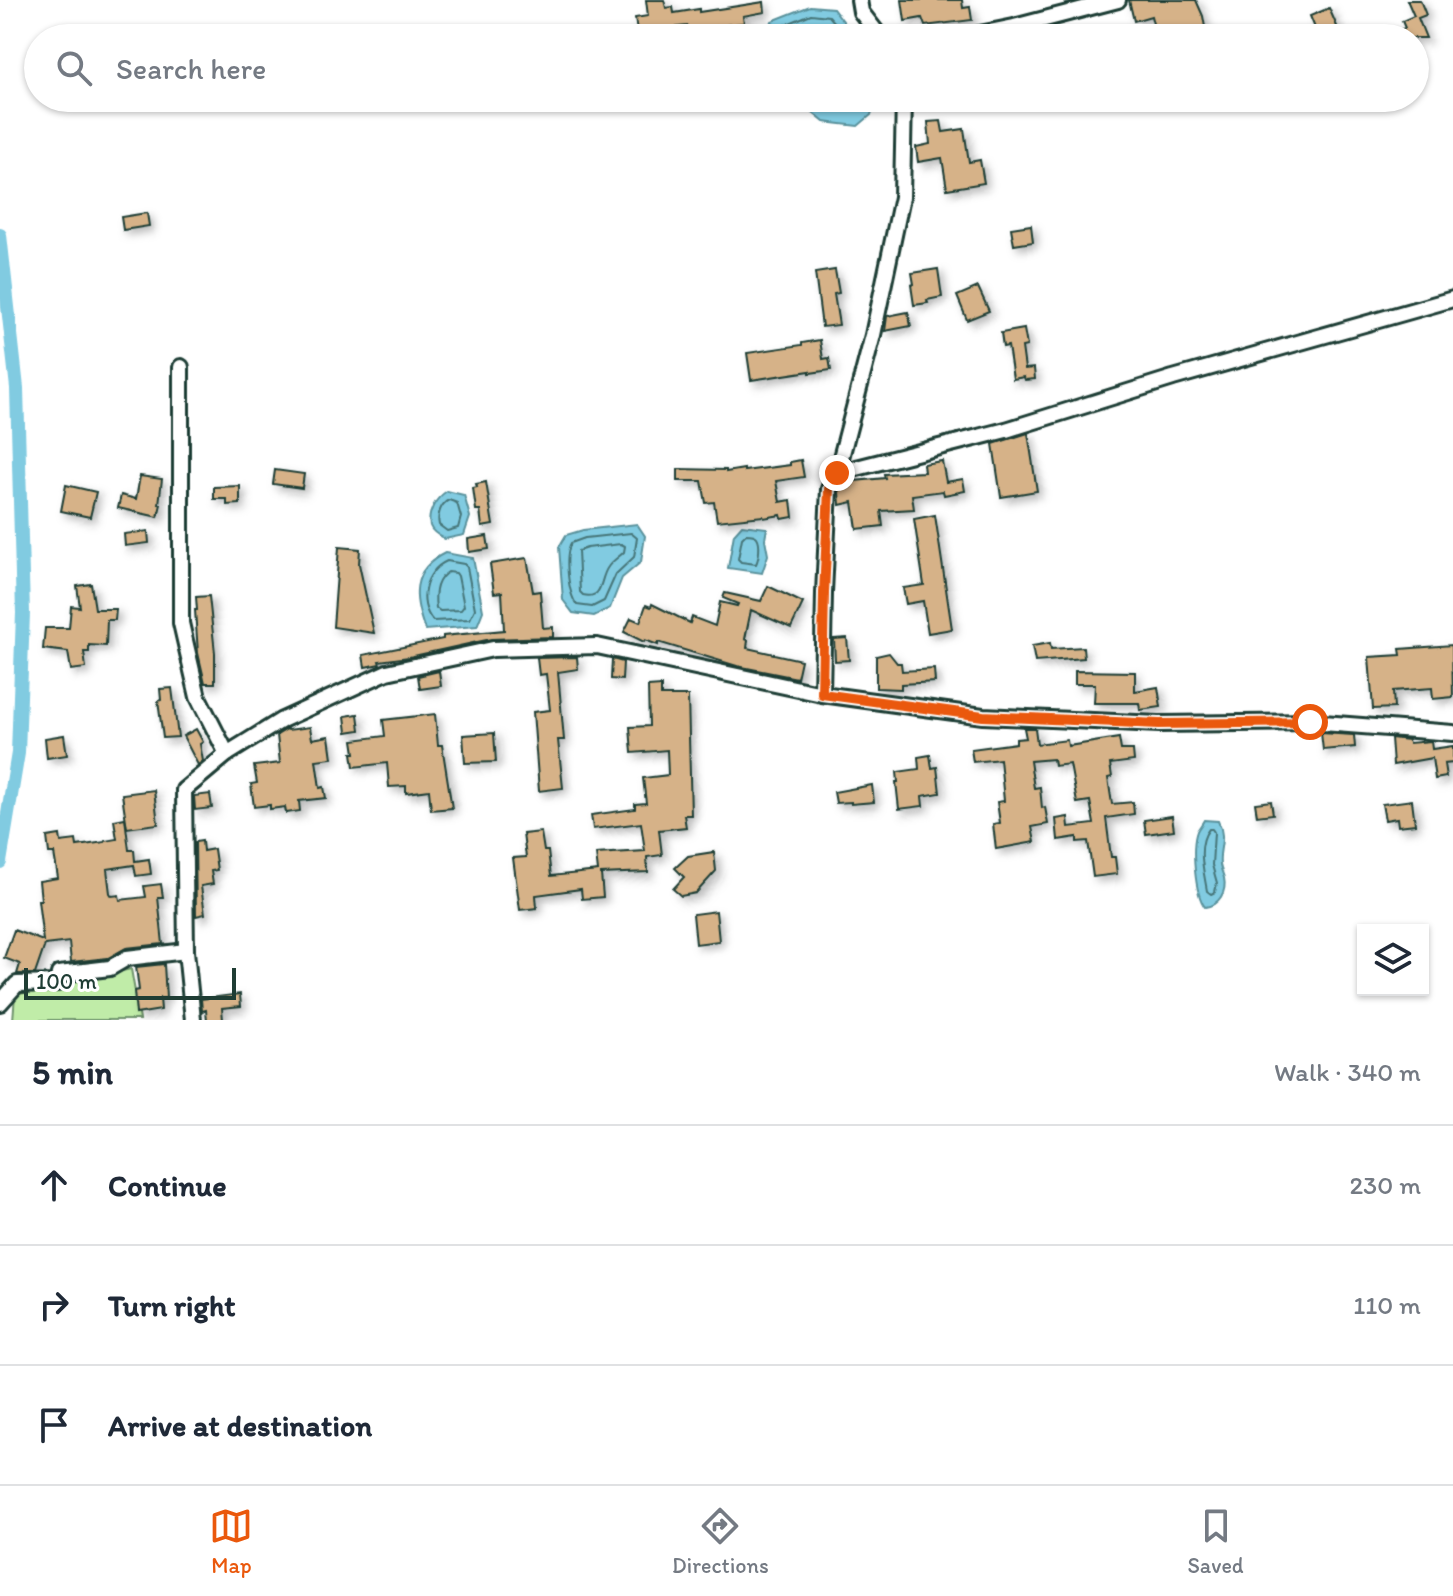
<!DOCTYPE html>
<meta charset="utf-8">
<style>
:root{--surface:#fff;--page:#f6f6f7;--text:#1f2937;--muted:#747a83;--line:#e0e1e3;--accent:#ea580c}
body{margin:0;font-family:Itim,sans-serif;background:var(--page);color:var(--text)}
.controls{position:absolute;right:24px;bottom:24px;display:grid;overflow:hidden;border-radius:0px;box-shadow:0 2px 6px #0004}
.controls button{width:72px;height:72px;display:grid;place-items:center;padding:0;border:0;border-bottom:2px solid var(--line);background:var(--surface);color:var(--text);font:40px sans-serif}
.scale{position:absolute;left:24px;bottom:20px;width:212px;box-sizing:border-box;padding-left:8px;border:4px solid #1f3d34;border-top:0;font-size:22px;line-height:28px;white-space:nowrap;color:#1f3d34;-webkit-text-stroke:6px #fff;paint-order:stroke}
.stop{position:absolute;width:24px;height:24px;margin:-18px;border:6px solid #ea580c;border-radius:50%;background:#fff}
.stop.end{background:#ea580c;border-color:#fff;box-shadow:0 2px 8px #0008}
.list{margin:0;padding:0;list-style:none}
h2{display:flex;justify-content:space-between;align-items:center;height:104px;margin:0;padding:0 32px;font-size:34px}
h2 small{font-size:26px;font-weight:400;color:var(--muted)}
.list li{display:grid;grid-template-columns:52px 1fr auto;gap:24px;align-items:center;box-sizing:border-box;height:120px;padding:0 32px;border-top:2px solid var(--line)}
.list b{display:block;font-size:30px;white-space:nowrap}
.list em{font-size:26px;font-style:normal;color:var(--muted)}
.icon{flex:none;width:44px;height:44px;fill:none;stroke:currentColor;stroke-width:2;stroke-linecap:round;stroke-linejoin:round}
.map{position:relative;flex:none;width:1453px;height:1020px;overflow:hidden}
.search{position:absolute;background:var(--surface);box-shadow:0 2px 6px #0004;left:24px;right:24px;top:24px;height:88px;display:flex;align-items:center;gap:20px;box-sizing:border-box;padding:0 28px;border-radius:44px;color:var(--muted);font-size:30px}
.sheet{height:464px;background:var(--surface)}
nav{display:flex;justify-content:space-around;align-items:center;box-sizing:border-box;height:112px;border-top:2px solid var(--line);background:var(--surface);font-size:22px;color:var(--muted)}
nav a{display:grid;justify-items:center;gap:4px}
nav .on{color:var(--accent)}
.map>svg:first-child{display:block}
.green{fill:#c0eca8;stroke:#70946e;stroke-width:2}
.water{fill:#81cbe1;stroke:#5a929c;stroke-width:2}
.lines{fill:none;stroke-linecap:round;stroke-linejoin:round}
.shore{stroke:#467679;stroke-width:2}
.canal{stroke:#81cbe1;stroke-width:14}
.building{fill:#d6b288;stroke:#1f3d34;stroke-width:2;filter:url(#shadow)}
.minor-casing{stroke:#1f3d34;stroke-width:20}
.minor{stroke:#fff;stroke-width:14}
.route{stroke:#ea580c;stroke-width:10}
</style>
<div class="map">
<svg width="1453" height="1020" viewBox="0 0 1453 1020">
<defs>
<filter id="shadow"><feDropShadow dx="4.5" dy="4.5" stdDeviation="4" flood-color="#0004"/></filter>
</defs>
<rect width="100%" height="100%" fill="#fff"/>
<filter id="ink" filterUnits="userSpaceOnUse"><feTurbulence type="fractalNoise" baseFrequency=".0125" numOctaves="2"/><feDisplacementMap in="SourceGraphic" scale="16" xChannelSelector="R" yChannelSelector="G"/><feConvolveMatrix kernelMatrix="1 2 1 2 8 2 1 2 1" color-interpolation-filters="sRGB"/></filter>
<g filter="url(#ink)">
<path class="green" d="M131,969L140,1020H13L15,995Z"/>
<g class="water">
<path d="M810,6L833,8L856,38H767L772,21Z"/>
<path d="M814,98H876L871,115L858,126L824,122L813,113Z"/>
<path d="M447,491L464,495L470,517L464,535L445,539C439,536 432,532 430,526C427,512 436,498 447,491Z"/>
<path d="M637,524L645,536L641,562L622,578L610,608L594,616L573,613L563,600L559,547L566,535L583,530Z"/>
<path d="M742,525L767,528L765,539L768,555L762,573L728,568L734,534Z"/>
<path d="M445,553L473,558L483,611L477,626L425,630C413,598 410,570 445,553Z"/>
<path d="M1204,820L1218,821C1227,839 1218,848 1220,865C1221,870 1223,874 1224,878C1227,892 1219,905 1205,907C1195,895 1191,847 1197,831C1199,827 1202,824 1204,820Z"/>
</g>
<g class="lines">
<g class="shore">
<path d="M776,38L780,27L811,14L829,16L848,38"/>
<path d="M449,500L457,503L461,517L458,528L447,531L439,525C437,516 440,504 449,500Z"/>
<path d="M631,533L637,538L634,557L616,574L604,601L592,607L577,605C568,594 564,556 571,543L585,538Z"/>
<path d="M746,534C749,534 755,534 757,537C761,543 759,558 756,564L741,562L738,559L742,538Z"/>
<path d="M621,544L625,546L624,552C619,557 612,561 608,567C599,579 604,600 583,595L580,592L578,551L587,548Z"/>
<path d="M447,561L464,564L467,567L475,609L470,619L433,621C417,603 424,571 447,561Z"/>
<path d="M448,572L456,573L458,576L464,606L461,610L440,611L436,608C434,594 435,580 448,572Z"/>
<path d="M1209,829H1212L1214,832L1212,865L1217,883L1215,892L1211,894L1207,891C1204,872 1196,845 1209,829Z"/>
</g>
<path class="canal" d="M0,235L17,388L23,613L18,753L0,862"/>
</g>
<g class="building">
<path d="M646,0H664L666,8L673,7L674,13L699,9V12L764,2L765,12L743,16L744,23L688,29V26L678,27L651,31L652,36L638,38L635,18L648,16Z"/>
<path d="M902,0H962L963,8L970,7L972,20L925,26L922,18L905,21Z"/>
<path d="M1129,0H1196L1203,16L1207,38H1174L1173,32L1156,36L1151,16L1134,21Z"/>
<path d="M1407,0H1420L1426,15L1418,18L1426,38H1380L1405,28L1402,21L1414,16Z"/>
<path d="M1329,8L1339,31L1319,38L1310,16Z"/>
<path d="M941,121L943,132L964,129L969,162L980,160L984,183L947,189L942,158L918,162L916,147L930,144L928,122Z"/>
<path d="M147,213L149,226L123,230L121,217Z"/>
<path d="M1031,225L1033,242L1014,245L1011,228Z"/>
<path d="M938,269L942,297L927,300L928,303L914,305L911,285L914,284L912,273Z"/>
<path d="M835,270L839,293L834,294L839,325L822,327L815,273Z"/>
<path d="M978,287L989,311L967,320L957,296Z"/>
<path d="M908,312L911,326L885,331L887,316Z"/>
<path d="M1024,329L1027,346L1022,347L1025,369L1034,368L1035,379L1025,380L1024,377L1013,379L1008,346L1003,347L1001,333Z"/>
<path d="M820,340L823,359L829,358L831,370L810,373V371L751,380L747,353L802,345V343Z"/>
<path d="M1028,433L1037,491L1001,497L993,444Z"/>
<path d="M801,460L804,477L776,481L780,502L791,500L793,517L782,519L781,515L764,518L763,516L717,521L714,502L706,503L702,481H678V469L726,470V472L744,469V471L790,465V462Z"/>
<path d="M942,461L946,482L963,479L965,491L944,495L943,491L912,495L914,509L881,511L883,526L857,529L853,502L840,505L839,492L844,482L885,478L884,474L924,472L923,464Z"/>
<path d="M275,470L304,474L302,488L273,484Z"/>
<path d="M140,476L162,479L159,504H161L158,517L118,508L121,495L136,499Z"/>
<path d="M486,482L493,525L482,527L480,510H476L473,488L477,487L476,484Z"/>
<path d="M66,485L96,492L90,517L61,511Z"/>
<path d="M240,486V504L227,505V499H214V487Z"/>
<path d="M935,515L952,629L928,633L923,601L906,604L903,588L924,585L914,519Z"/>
<path d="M148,531L149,543L125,546L124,534Z"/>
<path d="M487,536L489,549L469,552L468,539Z"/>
<path d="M339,547L360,549L359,564L374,633L333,627Z"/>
<path d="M527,558L533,592L540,591L543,628L553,627V637L491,639L409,657L379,661L380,664L365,667L363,655L443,639V636L504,630L502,592L494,593L490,564Z"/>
<path d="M91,584L95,609H116L115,620H107L106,646L89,645V652H84L86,668L71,670L68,652L43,649L45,628H69L71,606L80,607L77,586Z"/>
<path d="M768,586L803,603L791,628L751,610L745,639L748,640L747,648L801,660L797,678L737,666L658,642V645L645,640L644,642L624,632L631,618L640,622L646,605L651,607L652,604L690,623L692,617L715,626L720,602L737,606L738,604L723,598L725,593L761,601Z"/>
<path d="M209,596L215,653V683H205L198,653L195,610H197L196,597Z"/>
<path d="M847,638L849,660L835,661L834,639Z"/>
<path d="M1050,643L1051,649L1083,647L1084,658L1035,662L1032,646Z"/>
<path d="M1452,645L1453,697L1433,699L1432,688L1393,691L1394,708L1373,709L1369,657L1401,655L1400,649Z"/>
<path d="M889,653L897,663H901L902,671L934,669L935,682L901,684V689L876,688V656Z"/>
<path d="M577,657L578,669L558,672L564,740H558L563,788L539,791L533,712L550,710L546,674L539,675L537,658Z"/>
<path d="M612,659L623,662L622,680L611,679Z"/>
<path d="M439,671L441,686L420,689L418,676Z"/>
<path d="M1075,671L1135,672V691L1158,687L1161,707L1140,710L1139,703H1094L1095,684H1075Z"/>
<path d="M661,686V696H688L691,815H684L686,827L659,830L662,855L647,857L648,872L601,874L603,897L582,899L581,889L536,895L537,908L520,910L513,858L526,857L523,834L541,832L544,851H548L551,876L598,871L596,854L645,851L641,823L593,829L591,815L635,809V804L646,803L643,778L668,775L667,750L632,753L630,727L649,726L648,687Z"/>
<path d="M172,688L178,737L163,738L158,701L161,700L160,689Z"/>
<path d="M358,714L360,730L347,732L345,716Z"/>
<path d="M435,714L438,745H442L452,808L431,810L429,790L406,793V786L389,787L387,763L354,767L352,753H355L353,740L385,736L383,720Z"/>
<path d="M310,727L312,739L329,736L332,758L316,760L320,788L324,787L326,798L299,801L300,811L286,813L285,807L270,809V805L254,807L251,784L257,783L254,766L280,763L277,735L287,729L288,730Z"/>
<path d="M1024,728H1035L1037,744L1067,740L1068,746L1119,738L1121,750H1133L1134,761L1110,764L1112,777L1108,778L1112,804L1133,802L1134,814L1106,818L1111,857H1115L1117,874L1093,877L1088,841L1077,842V837L1058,840L1056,819L1068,817L1069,827L1094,824L1090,801L1077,803L1070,764L1054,766L1053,759L1030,761L1034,788L1040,787L1042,808L1045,807L1048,824L1032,827L1035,842L996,849L993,824L1000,823L997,802L1004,801L1000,759L973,762L971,749L1016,743V739L1026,738Z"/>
<path d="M196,729L203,742L200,744L203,761L198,765L183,736Z"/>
<path d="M494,733L496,762L465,763L463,735Z"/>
<path d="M1321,733L1354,735L1355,747L1323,750Z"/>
<path d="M64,735L67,755L47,758L45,738Z"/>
<path d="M1391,738L1408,740L1409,743L1431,741L1432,749L1453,746V763L1444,764L1446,777L1435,779L1432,758L1393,765Z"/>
<path d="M930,755L932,768L937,767L940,793L922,796L923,806L899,809L896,782H898L897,772L919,769L918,757Z"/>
<path d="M872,785L874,802L851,804V802L836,803L834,792Z"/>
<path d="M154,790L158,824L127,828L122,794Z"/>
<path d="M210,794L212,808L195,810L194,796Z"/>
<path d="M1412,800L1415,824L1398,826L1397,818L1385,820L1382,804Z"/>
<path d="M1271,801L1273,814L1257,816L1255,803Z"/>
<path d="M1172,816L1174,830L1146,834L1144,820Z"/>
<path d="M125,818L129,850H134L135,861L149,859L151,874L136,876L134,865L107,869L110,893L112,896L119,895L120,900L146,897L144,886L161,884L163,897H158L163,944L126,948L108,958L71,962L69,942L45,945L35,974H17L20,964L4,958L14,930L43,941L38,900H41L39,881L58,878L54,853H49L47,837L60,835L61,842L76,840L77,846L105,842V841L117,839L114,820Z"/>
<path d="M202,841L203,851L214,849L217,870L211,871L213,884L201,886L205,914L196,916L195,842Z"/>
<path d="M714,852L716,871L696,893L681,896L673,889L684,877L675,868L688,856Z"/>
<path d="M716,911L719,941L696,944L693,914Z"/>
<path d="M164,964L166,998H160L161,1010L136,1014L134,991L139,990L136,967Z"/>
<path d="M240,994L241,1006L222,1008L223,1020H207L206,1010L202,1011L201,999Z"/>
</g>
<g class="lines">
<defs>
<g id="minor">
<path d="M859,0L861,12L881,38"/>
<path d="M960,38L1014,27L1118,0"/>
<path d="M181,367V623L198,697L227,754"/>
<path d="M837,473L1006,430L1173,378L1453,299"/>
<path d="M822,694L824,593L829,489L837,473L873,335L902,197L904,98"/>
<path d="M0,1003L17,984L57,983L59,974L110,968L127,958L186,951"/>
<path d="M193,1020L186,951L184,790L227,754L282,720L387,672L493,649L597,646L822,694L983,716L1159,724L1310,722L1453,733"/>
</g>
</defs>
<use href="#minor" class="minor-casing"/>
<use href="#minor" class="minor"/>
</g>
</g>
<g class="lines" filter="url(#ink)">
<path class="route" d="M837,473L829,489L824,593L822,694L983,716L1159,724L1310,722"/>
</g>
</svg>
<div class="controls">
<button><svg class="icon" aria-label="layers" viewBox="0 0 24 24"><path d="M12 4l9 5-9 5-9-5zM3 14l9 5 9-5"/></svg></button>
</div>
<div class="scale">100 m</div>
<div class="stop" style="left:1310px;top:722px"></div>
<div class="stop end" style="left:837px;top:473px"></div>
<div class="search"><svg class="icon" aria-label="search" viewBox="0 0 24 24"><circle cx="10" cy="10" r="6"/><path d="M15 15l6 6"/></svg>Search here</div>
</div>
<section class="sheet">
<h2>5 min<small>Walk · 340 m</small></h2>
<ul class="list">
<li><svg class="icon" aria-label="ahead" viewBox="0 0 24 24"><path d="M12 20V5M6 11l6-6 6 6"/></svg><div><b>Continue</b></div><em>230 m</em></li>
<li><svg class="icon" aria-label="right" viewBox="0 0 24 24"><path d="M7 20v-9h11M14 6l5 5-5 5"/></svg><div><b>Turn right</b></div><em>110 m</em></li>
<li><svg class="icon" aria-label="arrive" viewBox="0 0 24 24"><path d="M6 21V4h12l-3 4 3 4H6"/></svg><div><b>Arrive at destination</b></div></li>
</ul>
</section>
<nav>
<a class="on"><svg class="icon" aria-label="map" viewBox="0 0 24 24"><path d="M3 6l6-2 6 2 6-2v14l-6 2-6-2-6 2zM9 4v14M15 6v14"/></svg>Map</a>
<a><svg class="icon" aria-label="directions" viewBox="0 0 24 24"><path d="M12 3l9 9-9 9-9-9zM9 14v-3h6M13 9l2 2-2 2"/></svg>Directions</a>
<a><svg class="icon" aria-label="saved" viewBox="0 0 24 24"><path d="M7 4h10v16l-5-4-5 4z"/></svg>Saved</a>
</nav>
